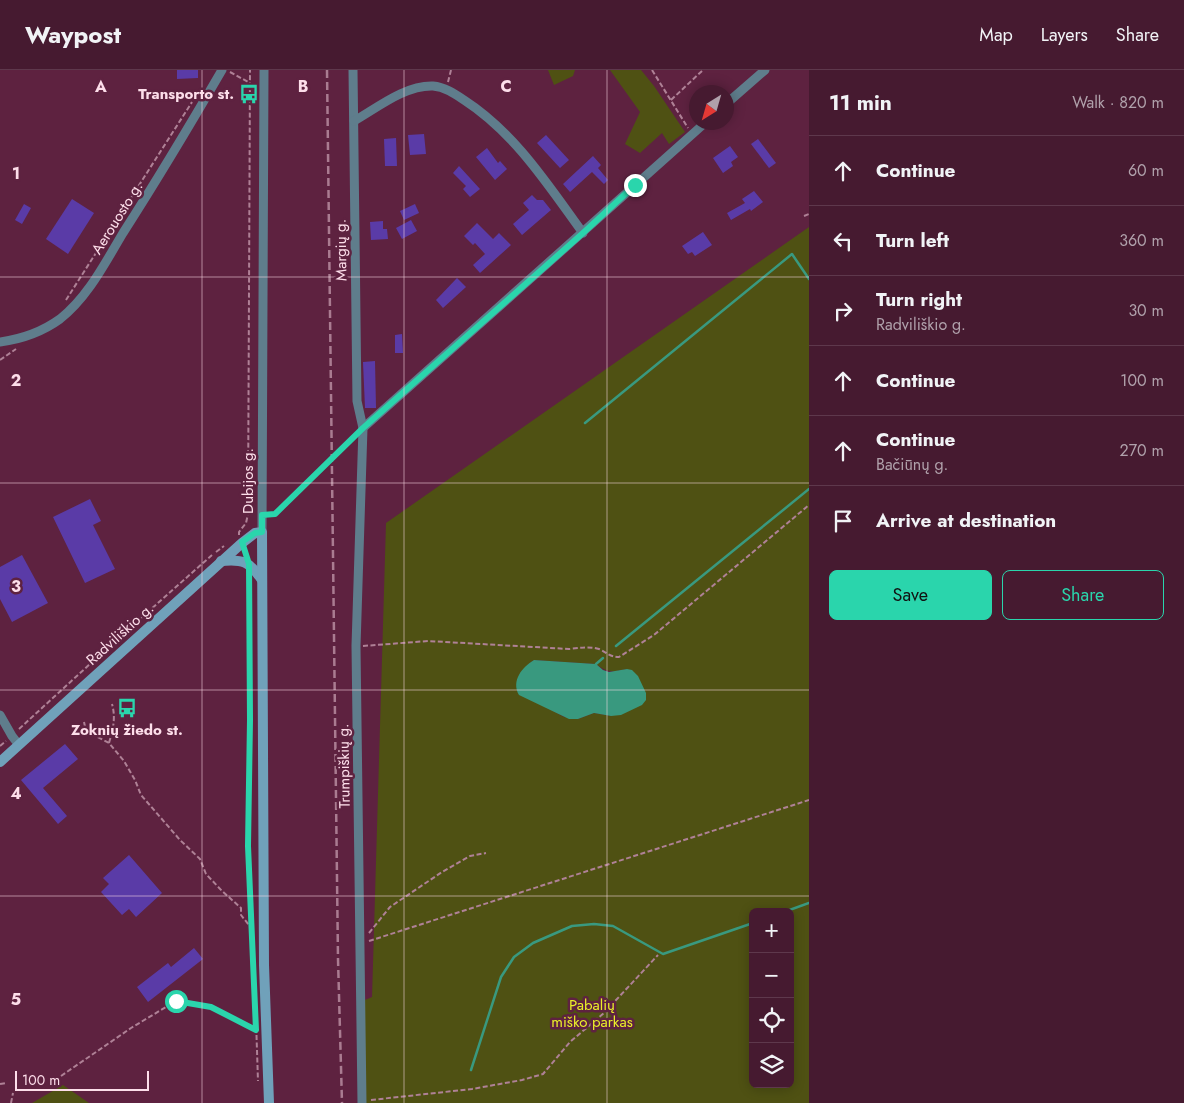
<!DOCTYPE html>
<meta charset="utf-8">
<style>
:root{--surface:#461a30;--page:#50273c;--text:#f1f3f6;--muted:#b0a1ab;--line:#5e384c;--accent:#2ad5ac}
body{margin:0;font-family:Jost,sans-serif;background:var(--page);color:var(--text)}
.controls{position:absolute;right:15px;bottom:15px;display:grid;overflow:hidden;border-radius:8px;box-shadow:0 2px 12px #0003}
.controls button{width:45px;height:45px;display:grid;place-items:center;padding:0;border:0;border-bottom:1px solid var(--line);background:var(--surface);color:var(--text);font:25px sans-serif}
.compass{position:absolute;left:689px;top:15px;width:45px;height:45px;border-radius:50%;background:var(--surface);box-shadow:0 2px 12px #0003;rotate:217deg}
.scale{position:absolute;left:15px;bottom:12px;width:134px;box-sizing:border-box;padding-left:5px;border:2px solid #fddeea;border-top:0;font-size:14px;line-height:18px;white-space:nowrap;color:#fddeea;-webkit-text-stroke:4px #5e2240;paint-order:stroke}
.stop{position:absolute;width:15px;height:15px;margin:-11px;border:4px solid #2ad5ac;border-radius:50%;background:#fff}
.stop.end{background:#2ad5ac;border-color:#fff;box-shadow:0 1px 5px #0008}
.list{margin:0;padding:0;list-style:none}
h2{display:flex;justify-content:space-between;align-items:center;height:65px;margin:0;padding:0 20px;font-size:21px}
h2 small{font-size:16px;font-weight:400;color:var(--muted)}
.list li{display:grid;grid-template-columns:32px 1fr auto;gap:15px;align-items:center;box-sizing:border-box;height:70px;padding:0 20px;border-top:1px solid var(--line)}
.list b{display:block;font-size:19px;white-space:nowrap}
.list p{margin:0;font-size:16px;white-space:nowrap;color:var(--muted)}
.list em{font-size:16px;font-style:normal;color:var(--muted)}
.actions{display:flex;gap:10px;padding:15px 20px}
.actions a{flex:1;padding:11px 0;border:1px solid var(--accent);border-radius:8px;text-align:center;font-size:18px;color:var(--accent)}
.actions .main{background:var(--accent);color:#111}
.icon{flex:none;width:28px;height:28px;fill:none;stroke:currentColor;stroke-width:2;stroke-linecap:round;stroke-linejoin:round}
.map{position:relative;flex:none;width:809px;height:1033px;overflow:hidden}
header{display:flex;align-items:center;gap:30px;box-sizing:border-box;height:70px;padding:0 25px;background:var(--surface);border-bottom:1px solid var(--line)}
header strong{font-size:24px}
nav{display:flex;gap:28px;margin-inline-start:auto;font-size:18px}
main{display:flex}
aside{flex:1;background:var(--surface)}
.map>svg:first-child{display:block}
.green{fill:#4f5113;fill-rule:evenodd}
.water{fill:#39997f}
.lines{fill:none;stroke-linecap:round;stroke-linejoin:round}
.stream{stroke:#39997f;stroke-width:2.5}
.building{fill:#5a3ba7}
.path{stroke:#af8196;stroke-width:2;stroke-dasharray:5 2.5;stroke-linecap:butt}
.minor{stroke:#5f7d8c;stroke-width:9}
.secondary{stroke:#70a1ba;stroke-width:10}
.rail{stroke:#aa7c91;stroke-width:2.5;stroke-dasharray:8 4;stroke-linecap:butt}
.route{stroke:#2ad5ac;stroke-width:6}
.grid{fill:none;stroke:#fddeea;stroke-width:1;stroke-opacity:0.55}
.labels{text-anchor:middle;stroke-width:5;stroke-linejoin:round;paint-order:stroke}
.poi-label{font-size:15px;font-weight:bold;fill:#fddeea;stroke:#5e2240;text-anchor:end}
.street-label{font-size:15px;fill:#fddeea;stroke:#5e2240}
.park-label{font-size:15px;fill:#e9ef29;stroke:#5e2240}
.grid-label{font-size:16px;text-anchor:middle;font-weight:bold;fill:#fddeea;stroke:#5e2240;stroke-width:5;stroke-linejoin:round;paint-order:stroke}
</style>
<header>
<strong>Waypost</strong>
<nav><a>Map</a><a>Layers</a><a>Share</a></nav>
</header>
<main>
<div class="map">
<svg width="809" height="1033" viewBox="0 0 809 1033">
<rect width="100%" height="100%" fill="#5e2240"/>
<g class="green">
<path d="M548,0H575L573,6L554,15Z"/>
<path d="M610,0H641L654,16L685,62L669,74L662,63L640,83L625,74L640,42Z"/>
<path d="M809,157V1033H362L360,932L372,927L386,453ZM534,590L596,594C607,603 614,602 627,599L611,646L594,643L578,649L564,647L517,621C518,604 521,600 534,590ZM753,842H790V1014H753Z"/>
<path d="M63,1015L89,1033H32Z"/>
</g>
<path class="water" d="M534,590L596,594L603,600L609,602L627,599L632,600L638,606L646,623V630L642,635L621,645L611,646L594,643L578,649H569L519,625C511,611 522,597 534,590Z"/>
<g class="lines">
<g class="stream">
<path d="M585,353L792,184L809,209"/>
<path d="M616,576L809,419"/>
<path d="M596,594L603,588"/>
<path d="M784,842L809,833"/>
<path d="M471,1000L501,907L514,887L533,873L572,856L594,854L613,856L663,884L753,853"/>
</g>
</g>
<g class="building">
<path d="M177,0H198V8L177,9Z"/>
<path d="M424,64L426,84L410,85L408,65Z"/>
<path d="M546,65L569,90L560,98L537,73Z"/>
<path d="M396,68L397,96H385L384,69Z"/>
<path d="M758,69L776,93L769,98L751,74Z"/>
<path d="M730,76L738,87L731,92L733,96L723,103L713,88Z"/>
<path d="M487,78L498,93L500,91L507,99L495,110L476,87Z"/>
<path d="M593,86L601,95L598,98L608,110L604,114L592,102L570,122L563,114Z"/>
<path d="M459,96L480,119L470,127L463,119L466,116L453,103Z"/>
<path d="M754,121L763,132L751,141L750,139L731,150L727,143L745,133L742,129Z"/>
<path d="M532,125L537,130H543L551,140L522,165L513,154L529,140L523,133Z"/>
<path d="M72,129L94,143L68,184L46,169Z"/>
<path d="M24,134L31,138L22,154L15,150Z"/>
<path d="M415,134L419,143L404,150L400,141Z"/>
<path d="M411,150L417,161L402,169L396,158Z"/>
<path d="M383,151V159H387L388,169L371,170L370,152Z"/>
<path d="M477,153L493,169L499,163L511,175L480,203L473,195L485,184L475,173L473,175L464,166Z"/>
<path d="M703,162L712,175L695,186L692,182L688,184L682,176Z"/>
<path d="M457,208L466,217L443,238L436,230Z"/>
<path d="M402,264L403,283H395V265Z"/>
<path d="M375,291L376,338H365L363,292Z"/>
<path d="M90,429L101,451L93,455L115,499L85,513L53,447Z"/>
<path d="M22,485L48,533L12,552L0,529V497Z"/>
<path d="M65,674L78,689L43,718L67,746L58,754L21,710Z"/>
<path d="M129,785L162,823L136,847L129,839L122,845L101,822L109,814L103,808Z"/>
<path d="M194,878L203,889L148,932L137,917L168,893L171,897Z"/>
</g>
<g class="lines">
<g class="path">
<path d="M652,0L688,58"/>
<path d="M230,2L250,13"/>
<path d="M448,12L451,0"/>
<path d="M671,30L703,0"/>
<path d="M804,146L809,144"/>
<path d="M66,230L192,32"/>
<path d="M0,290L16,279"/>
<path d="M270,444H275L354,367"/>
<path d="M239,465V462L246,453L248,444L250,0"/>
<path d="M216,482L224,476"/>
<path d="M249,508V776L254,886"/>
<path d="M363,576L428,571L569,579C580,578 588,576 599,579C606,582 610,587 619,587L654,565L809,435"/>
<path d="M84,652L86,661L109,673L124,691L135,710L141,725L180,770L200,789L206,804L222,821L241,838V845L252,859"/>
<path d="M19,659L114,572L212,485"/>
<path d="M109,673C113,659 116,648 112,634"/>
<path d="M0,676L6,671"/>
<path d="M369,863L390,837L442,802L470,786L486,783"/>
<path d="M369,871L809,730"/>
<path d="M256,950L258,1011"/>
<path d="M61,1006L131,958L176,931L211,937L255,959"/>
<path d="M0,1014L6,1013"/>
<path d="M371,1030L472,1019L522,1010L543,1004L570,972L604,943L658,885"/>
<path d="M11,1033L13,1023"/>
</g>
<g class="minor">
<path d="M353,0L357,331L363,358L356,576L362,1033"/>
<path d="M726,34L765,0"/>
<path d="M354,51C377,38 405,15 433,16C445,17 455,24 464,30C515,63 548,115 583,163"/>
<path d="M0,272C22,269 42,262 60,249C88,227 105,193 123,163C157,110 190,55 222,0"/>
<path d="M363,358L706,52"/>
<path d="M262,462L264,0"/>
<path d="M0,645L12,666L19,675"/>
</g>
<g class="secondary">
<path d="M221,491C243,489 249,491 262,510"/>
<path d="M0,692L242,473L255,463L262,462L264,895L269,1033"/>
</g>
<path class="rail" d="M327,0L338,889L342,1033"/>
</g>
<g class="lines">
<path class="route" d="M176,931L211,937L256,960L248,776L250,650L249,494L242,472L255,463L262,462V445L275,444L363,358L583,163L635,115"/>
</g>
<path class="grid" d="M202,0V1033M404,0V1033M607,0V1033M0,207H809M0,413H809M0,620H809M0,826H809"/>
<defs>
<symbol id="bus-bare" viewBox="-9 -9 18 18"><path d="M-5-6H5V4H4V6H2V4H-2V6H-4V4H-5ZM-3.5-4V0h7V-4ZM-3.5 1.2v1.5H-2V1.2ZM2 1.2v1.5H3.5V1.2Z" fill="#2ad5ac" stroke="#5e2240" stroke-width="2.5" paint-order="stroke"/></symbol>
</defs>
<g fill-rule="evenodd">
<use href="#bus-bare" x="235" y="10" width="28" height="28"/>
<use href="#bus-bare" x="113" y="624" width="28" height="28"/>
</g>
<g class="labels">
<g class="poi-label">
<text x="234" y="29">Transporto st.</text>
<text x="127" y="665" text-anchor="middle">Zoknių žiedo st.</text>
</g>
<g class="street-label">
<text transform="translate(117 148) rotate(-58)" y="5">Aerouosto g.</text>
<text transform="translate(341 180) rotate(-91)" y="5">Margių g.</text>
<text transform="translate(248 411) rotate(-90)" y="5">Dubijos g.</text>
<text transform="translate(120 564) rotate(-42)" y="5">Radviliškio g.</text>
<text transform="translate(344 696) rotate(-91)" y="5">Trumpiškių g.</text>
</g>
<g class="park-label">
<text x="592" y="940">Pabalių<tspan x="592" dy="17">miško parkas</tspan></text>
</g>
</g>
<g class="grid-label">
<text x="101" y="22">A</text>
<text x="303" y="22">B</text>
<text x="506" y="22">C</text>
<text x="16" y="109">1</text>
<text x="16" y="316">2</text>
<text x="16" y="522">3</text>
<text x="16" y="729">4</text>
<text x="16" y="935">5</text>
</g>
</svg>
<div class="controls">
<button>+</button>
<button>−</button>
<button><svg class="icon" aria-label="locate" viewBox="0 0 24 24"><circle cx="12" cy="12" r="6"/><path d="M12 2v4M12 18v4M2 12h4M18 12h4"/></svg></button>
<button><svg class="icon" aria-label="layers" viewBox="0 0 24 24"><path d="M12 4l9 5-9 5-9-5zM3 14l9 5 9-5"/></svg></button>
</div>
<svg class="compass" viewBox="-18 -18 36 36"><path d="M0-13l5 13h-10z" fill="#e53935"/><path d="M0 13l5-13h-10z" fill="#b0a1ab"/></svg>
<div class="scale">100 m</div>
<div class="stop" style="left:176px;top:931px"></div>
<div class="stop end" style="left:635px;top:115px"></div>
</div>
<aside>
<h2>11 min<small>Walk · 820 m</small></h2>
<ul class="list">
<li><svg class="icon" aria-label="ahead" viewBox="0 0 24 24"><path d="M12 20V5M6 11l6-6 6 6"/></svg><div><b>Continue</b></div><em>60 m</em></li>
<li><svg class="icon" aria-label="left" viewBox="0 0 24 24"><path d="M17 20v-9H6M10 6l-5 5 5 5"/></svg><div><b>Turn left</b></div><em>360 m</em></li>
<li><svg class="icon" aria-label="right" viewBox="0 0 24 24"><path d="M7 20v-9h11M14 6l5 5-5 5"/></svg><div><b>Turn right</b><p>Radviliškio g.</p></div><em>30 m</em></li>
<li><svg class="icon" aria-label="ahead" viewBox="0 0 24 24"><path d="M12 20V5M6 11l6-6 6 6"/></svg><div><b>Continue</b></div><em>100 m</em></li>
<li><svg class="icon" aria-label="ahead" viewBox="0 0 24 24"><path d="M12 20V5M6 11l6-6 6 6"/></svg><div><b>Continue</b><p>Bačiūnų g.</p></div><em>270 m</em></li>
<li><svg class="icon" aria-label="arrive" viewBox="0 0 24 24"><path d="M6 21V4h12l-3 4 3 4H6"/></svg><div><b>Arrive at destination</b></div></li>
</ul>
<div class="actions"><a class="main">Save</a><a>Share</a></div>
</aside>
</main>
